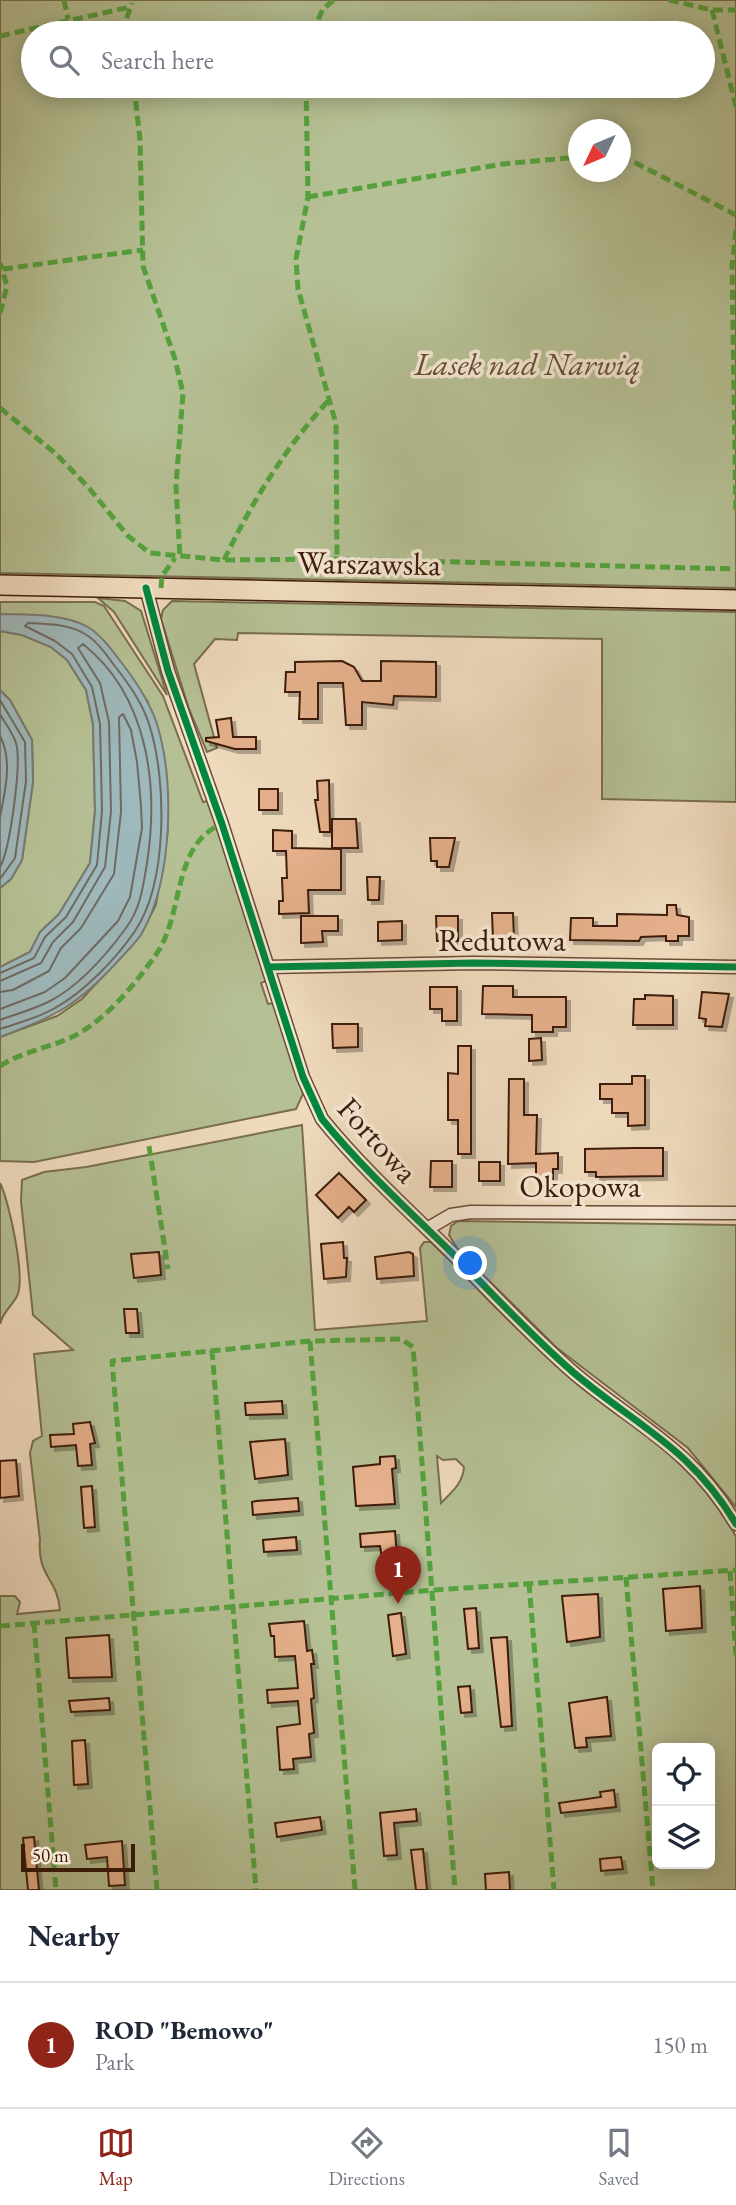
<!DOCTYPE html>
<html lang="en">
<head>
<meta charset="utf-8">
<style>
  :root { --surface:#fff; --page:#f2f2f3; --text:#1f2937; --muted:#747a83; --line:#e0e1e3; --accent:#8f2418 }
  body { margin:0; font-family:"EB Garamond",serif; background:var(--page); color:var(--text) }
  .controls { position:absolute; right:21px; bottom:21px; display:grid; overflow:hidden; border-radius:10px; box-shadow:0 4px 18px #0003 }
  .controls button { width:63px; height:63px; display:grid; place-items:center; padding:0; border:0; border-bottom:2px solid var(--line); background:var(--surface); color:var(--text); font:35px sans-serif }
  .compass { position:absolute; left:568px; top:119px; width:63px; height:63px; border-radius:50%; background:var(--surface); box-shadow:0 4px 18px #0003; rotate:226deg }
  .scale { position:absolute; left:21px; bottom:18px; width:114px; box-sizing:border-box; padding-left:7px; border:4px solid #3d1c08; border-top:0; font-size:19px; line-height:24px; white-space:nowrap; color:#3d1c08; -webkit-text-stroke:5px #f5e7d4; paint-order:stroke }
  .you { position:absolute; left:471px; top:1264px; width:24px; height:24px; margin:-18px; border:5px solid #fff; border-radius:50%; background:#1a73e8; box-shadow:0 0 0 10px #1a73e833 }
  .badge { display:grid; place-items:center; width:46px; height:46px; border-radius:50%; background:var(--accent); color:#fff; font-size:23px; font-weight:700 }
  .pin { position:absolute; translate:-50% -58px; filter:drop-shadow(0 2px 4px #0008) }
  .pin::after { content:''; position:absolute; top:37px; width:24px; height:21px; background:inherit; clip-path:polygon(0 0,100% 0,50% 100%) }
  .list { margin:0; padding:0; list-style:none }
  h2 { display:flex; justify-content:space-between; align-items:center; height:91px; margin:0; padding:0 28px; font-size:30px }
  h2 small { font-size:23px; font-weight:400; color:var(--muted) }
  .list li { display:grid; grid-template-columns:46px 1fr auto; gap:21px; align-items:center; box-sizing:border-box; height:126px; padding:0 28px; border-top:2px solid var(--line) }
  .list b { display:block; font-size:26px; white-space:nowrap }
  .list p { margin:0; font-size:23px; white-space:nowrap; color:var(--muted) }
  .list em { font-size:23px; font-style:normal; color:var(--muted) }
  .icon { flex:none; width:38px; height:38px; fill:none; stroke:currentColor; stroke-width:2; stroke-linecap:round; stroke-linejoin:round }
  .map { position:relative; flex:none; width:736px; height:1890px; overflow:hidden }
  .search { position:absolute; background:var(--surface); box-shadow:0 4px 18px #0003; left:21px; right:21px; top:21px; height:77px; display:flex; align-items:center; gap:18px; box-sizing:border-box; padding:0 24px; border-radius:38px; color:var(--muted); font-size:26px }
  .sheet { height:217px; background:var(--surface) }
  nav { display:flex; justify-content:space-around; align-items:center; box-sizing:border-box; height:98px; border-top:2px solid var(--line); background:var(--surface); font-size:19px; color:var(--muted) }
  nav a { display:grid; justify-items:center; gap:4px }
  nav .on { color:var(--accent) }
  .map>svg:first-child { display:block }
  .green { fill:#b5c094; stroke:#796e4e; stroke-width:2; fill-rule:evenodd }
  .water { fill:#9eb8bb; stroke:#777a73; stroke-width:2 }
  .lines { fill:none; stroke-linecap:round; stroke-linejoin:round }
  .shore { stroke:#6e6a62; stroke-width:2 }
  .building { fill:#e5b08b; stroke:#3d1c08; stroke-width:2; filter:url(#shadow) }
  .street-casing { stroke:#6a4c35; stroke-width:15 }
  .primary-casing { stroke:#3d1c08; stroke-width:22 }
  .street { stroke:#f5e7d4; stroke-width:12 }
  .primary { stroke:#efdabd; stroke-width:19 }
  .quiet { stroke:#54a13e; stroke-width:5; stroke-dasharray:10 5; stroke-linecap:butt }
  .cycleway-casing { stroke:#f5e7d4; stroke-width:11 }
  .cycleway { stroke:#00873e; stroke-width:7 }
  .labels { text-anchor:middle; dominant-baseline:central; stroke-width:7; stroke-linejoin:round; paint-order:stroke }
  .park-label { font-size:32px; font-style:italic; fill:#614d32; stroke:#f5e7d4 }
  .street-label { font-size:32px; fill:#3d1c08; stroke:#f5e7d4 }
</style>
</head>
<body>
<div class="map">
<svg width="736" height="1890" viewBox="0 0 736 1890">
  <defs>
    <filter id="shadow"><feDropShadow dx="4" dy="4" stdDeviation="0" flood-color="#0004"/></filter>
  </defs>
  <rect width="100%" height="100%" fill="#efdabd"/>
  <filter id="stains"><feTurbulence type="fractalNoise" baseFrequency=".00286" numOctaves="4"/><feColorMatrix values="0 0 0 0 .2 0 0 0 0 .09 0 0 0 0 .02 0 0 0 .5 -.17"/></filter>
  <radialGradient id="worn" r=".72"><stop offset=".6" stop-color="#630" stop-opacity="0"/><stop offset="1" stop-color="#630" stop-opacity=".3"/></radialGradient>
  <!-- green -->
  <path class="green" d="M0,0h736v588l-736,-15zM33,33h670v53h-670zM578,130h42v42h-42z
    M98,598l27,3 16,10 26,84 -53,-83z
    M172,601l564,11v190l-134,-3v-160l-364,-6 -1,7 -22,-1 -21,25 23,84 -10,4 -18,-43 -28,-90 2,-9z
    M0,602h95l9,4 59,90 40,106 5,-1 58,180 -5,2 7,21 5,-1 30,91 -7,15 -262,53 -34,-1v-124l57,-21 25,-17 58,-63 16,-31 12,-75 -20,-128 -41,-58 -49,-26 -58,-4z
    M0,631l22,4 29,12 16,13 19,30 7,34 2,87 -5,52 -31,51 -19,18 -10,20 -30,15v-79l11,-9 11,-19 11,-78 -1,-42 -22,-40 -10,-10z
    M302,1125l13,205 112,-9 -7,-73 4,-6h7c38,37 74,78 114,112 67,57 151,101 191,183v353h-736v-294h15l5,6 -3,12 43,-4c-3,-33 -23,-33 -20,-70l-10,-87 3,-12 9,-5 -8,-82 39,-4 -40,-35 -12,-114 1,-21 22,-8 42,-5zM437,1456l6,4 13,-1 8,8c-1,16 -12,25 -23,36zM657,1748h53v116h-53z
    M0,1183c9,17 26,96 17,113 -5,10 -14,16 -17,28z
    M458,1221l278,4v282l-48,-59 -131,-100 -98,-97 -10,-16 2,-9z"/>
  <!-- water -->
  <path class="water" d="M0,614c28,1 63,-1 88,13 13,8 24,23 33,35 14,18 27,37 35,59 19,59 17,157 -14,212 -6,10 -16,19 -24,28 -42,46 -61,54 -118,76v-70l30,-15 10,-20 19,-18 31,-51 5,-52 -2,-87 -7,-34 -19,-30 -16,-13 -29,-12 -22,-4z
    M0,690l10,10 22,40 1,42 -11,78 -11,19 -11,9z"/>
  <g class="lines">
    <!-- shore -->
    <path class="shore" d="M0,700l25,42 1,39 -11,77 -15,21
      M0,714c5,9 13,19 16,29 6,20 -6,106 -16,124
      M0,736c13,25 5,55 0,81
      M0,973l34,-15 11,-21 21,-20 31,-52 5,-54 -2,-87 -8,-37 -20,-33 -17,-13 -30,-15 3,-3c19,1 41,1 57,11 12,7 21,20 29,31 14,18 28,37 35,59 18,55 19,158 -14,207 -19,28 -51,61 -80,77 -17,10 -37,15 -55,21
      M0,981l41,-18 12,-21 20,-20 32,-55 6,-56 -2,-89 -9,-39 -22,-35 5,-4c65,52 76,141 64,219 -4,23 -6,45 -21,65 -19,26 -47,58 -76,73 -15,8 -34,13 -50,19
      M0,992l13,-2 36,-19 12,-23 20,-20 33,-54 7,-62 -2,-95 4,-3 8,16 6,32 4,44 1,22 -12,69 -12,24 -53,57 -20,14 -45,17"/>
  </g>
  <!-- building -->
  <path class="building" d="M342,661l12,6 8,14h19v-20l55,1v35l-42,-1 -1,9 -31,-3v23h-16l-3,-42h-25v36h-19l1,-27h-15l1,-20h9v-10z
    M231,718l2,19h23v12h-21l-29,-8v-3l13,-1 -3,-17z
    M329,780l1,52h-10l-5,-32h3l-1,-19z
    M259,789h19v21h-19z
    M332,819h24l2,29h-26z
    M273,830l19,1v17l49,1v41h-33l1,23 -30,1v-13h4l-1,-23h5l-1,-27h-13z
    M430,838h25l-6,29h-12v-6h-6z
    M367,877h13l-1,23h-11z
    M667,905h9l1,10 12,2v19h-11v5h-12v-5l-25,1 -2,4 -69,-1 1,-22h22v8h24v-12l50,1z
    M492,913h21l1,26h-21z
    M301,916h37v15h-16l1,11 -22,1z
    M436,916h22v25h-21z
    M402,921v19l-24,1v-19z
    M483,986h30v11h53v30h-13v5h-21v-17l-50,-1z
    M430,987h27v34h-15v-12h-12z
    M702,992l27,2 -7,33 -17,-1 1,-7 -7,-1z
    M645,995l28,1v29h-40l1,-26h11z
    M332,1024h26v23l-25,1z
    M541,1038l1,22 -13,1v-22z
    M458,1046h13v108h-13v-34h-10v-47l10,1z
    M632,1076h13v49l-17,1v-13h-16v-14h-12v-15h32z
    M509,1079h15v36h13l-1,39 22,-1v16h-5v10h-17v-16l-28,1z
    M635,1148h28v28l-67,1v-5h-11v-23z
    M431,1161h21v26h-22z
    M479,1162h21v19h-21z
    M339,1173l27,27 -12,12 -5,-5 -11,11 -22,-23z
    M343,1242l1,16h3l-1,19 -22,2 -3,-35z
    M159,1252l2,23 -27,3 -3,-24z
    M409,1252l4,2 1,22 -37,3 -2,-22z
    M124,1309h13l2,24h-13z
    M282,1401l1,13 -37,1 -1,-12z
    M90,1422l5,21 -5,1 2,21 -14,1 -2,-21 -25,2 -1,-12 24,-1 -1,-10z
    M285,1439l3,36 -33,4 -5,-37z
    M395,1456l1,12 -4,1 3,35 -39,2 -3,-39 27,-3v-7z
    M16,1460l3,36 -19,2v-37z
    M92,1486l3,41 -11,1 -3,-41z
    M298,1498l1,13 -46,4 -1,-13 4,-1z
    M395,1531l3,38 -14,1 -4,-24 -19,1 -1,-13z
    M296,1537l1,13 -33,2 -1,-12z
    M700,1586l2,42 -36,3 -3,-42z
    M598,1594l2,43 -33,5 -5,-46z
    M476,1608l3,40 -11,1 -4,-40z
    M401,1613l5,41 -13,2 -5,-41z
    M304,1621l3,30 5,-1 2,14h-3l3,34 -3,1 3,34 -5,1 2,23 -18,2 1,10 -14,1 -3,-43 23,-3 -2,-23 -30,2 -1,-13 31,-2 -3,-32 -20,1 -1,-21h-3l-2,-12z
    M109,1635l3,42 -43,1 -3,-40z
    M507,1637l5,89 -11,1 -10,-89z
    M470,1686l2,26 -11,1 -3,-26z
    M607,1697l4,39 -25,2 1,9 -12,1 -6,-45z
    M109,1698l1,12 -39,2 -2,-11z
    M85,1740l3,44 -14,1 -2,-44z
    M614,1790l2,17 -55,6 -2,-10 42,-6 -1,-5z
    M416,1809l1,12 -23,2 3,32 -13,1 -4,-43z
    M320,1817l2,13 -45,7 -2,-14z
    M34,1837l5,53h-11l-5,-52z
    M122,1841l3,44 -16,1 -2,-29 -20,2 -2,-14z
    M423,1849l4,41h-11l-5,-40z
    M621,1857l2,12 -22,2 -1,-12z
    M509,1872l1,18h-24l-1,-16z"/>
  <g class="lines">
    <defs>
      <path id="street" d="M146,588l22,83 54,153 81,253 19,42c39,48 86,91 130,134 40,40 79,83 122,120 63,53 117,75 162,151
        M268,967l206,-4 262,4
        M427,1229l24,-14 20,-3 265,1"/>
      <path id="primary" d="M0,585l736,15"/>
    </defs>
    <!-- street casing -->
    <use href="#street" class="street-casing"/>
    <!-- primary casing -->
    <use href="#primary" class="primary-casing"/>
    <!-- street -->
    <use href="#street" class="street"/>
    <!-- primary -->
    <use href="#primary" class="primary"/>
    <!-- quiet -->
    <path class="quiet" d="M64,0l4,19
      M669,0l43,10h24
      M712,10l24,97
      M128,33l-2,-13 6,-17
      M312,33l11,-24 11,-9
      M0,36l130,-29
      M134,86l6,54 3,126 32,93 8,34 -7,93 4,72
      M306,86l2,111 -12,62 2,30 38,135 1,135
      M620,159l12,2 104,54
      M308,197l195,-33 75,-7
      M736,230l-4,36 4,249
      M3,269l140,-19
      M0,313l7,-27 -7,-23
      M0,408l55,45 34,35 39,48 22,17 74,7 113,-1 399,10
      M224,560c28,-58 61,-112 105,-160
      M161,588l1,-12 13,-18
      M0,1066c23,-15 49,-18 74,-30 32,-16 63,-54 83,-83 27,-39 15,-109 65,-129
      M149,1146l19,123
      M310,1341l45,549
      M212,1350l44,540
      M730,1571l6,84
      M626,1577l27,313
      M529,1583l25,307
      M34,1623l22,267
      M0,1626l434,-36 302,-20
      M157,1890l-45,-529 198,-20 91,-2 12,8 42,543"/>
    <defs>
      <path id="cycleway" d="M146,588l22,83 54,153 81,253 19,42c39,48 86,91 130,134 40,40 79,83 122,120 63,53 117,75 162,151
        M268,967l206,-4 262,4"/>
    </defs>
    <!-- cycleway casing -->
    <use href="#cycleway" class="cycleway-casing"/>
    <!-- cycleway -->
    <use href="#cycleway" class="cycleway"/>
  </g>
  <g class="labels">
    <!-- park labels -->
    <g class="park-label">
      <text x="527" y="364">Lasek nad Narwią</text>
    </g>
    <!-- street labels -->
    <g class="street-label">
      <text transform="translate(369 563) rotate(1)">Warszawska</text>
      <text x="502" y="940">Redutowa</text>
      <text transform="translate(378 1140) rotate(48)">Fortowa</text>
      <text x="580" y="1186">Okopowa</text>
    </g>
  </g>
  <rect width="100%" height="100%" filter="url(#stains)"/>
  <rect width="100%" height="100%" fill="url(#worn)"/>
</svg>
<div class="controls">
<button><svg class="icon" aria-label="locate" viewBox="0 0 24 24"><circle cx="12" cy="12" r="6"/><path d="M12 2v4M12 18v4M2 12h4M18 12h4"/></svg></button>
<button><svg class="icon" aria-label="layers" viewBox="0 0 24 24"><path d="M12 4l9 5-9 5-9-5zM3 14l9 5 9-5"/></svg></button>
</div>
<svg class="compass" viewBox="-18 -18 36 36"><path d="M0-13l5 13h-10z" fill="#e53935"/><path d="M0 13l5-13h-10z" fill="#747a83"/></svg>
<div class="scale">50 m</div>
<div class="you"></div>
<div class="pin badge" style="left:398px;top:1604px">1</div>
<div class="search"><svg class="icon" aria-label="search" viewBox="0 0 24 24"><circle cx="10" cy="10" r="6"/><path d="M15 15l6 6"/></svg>Search here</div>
</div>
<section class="sheet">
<h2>Nearby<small></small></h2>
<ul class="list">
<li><span class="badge">1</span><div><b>ROD &quot;Bemowo&quot;</b><p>Park</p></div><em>150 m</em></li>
</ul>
</section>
<nav>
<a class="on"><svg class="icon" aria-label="map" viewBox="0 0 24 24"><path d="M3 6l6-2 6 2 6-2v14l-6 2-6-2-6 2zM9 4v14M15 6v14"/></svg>Map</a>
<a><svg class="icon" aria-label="directions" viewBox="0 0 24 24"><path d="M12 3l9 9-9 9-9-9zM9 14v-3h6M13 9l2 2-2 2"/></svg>Directions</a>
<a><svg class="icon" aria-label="saved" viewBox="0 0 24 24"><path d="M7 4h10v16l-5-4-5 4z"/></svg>Saved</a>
</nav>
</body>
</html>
